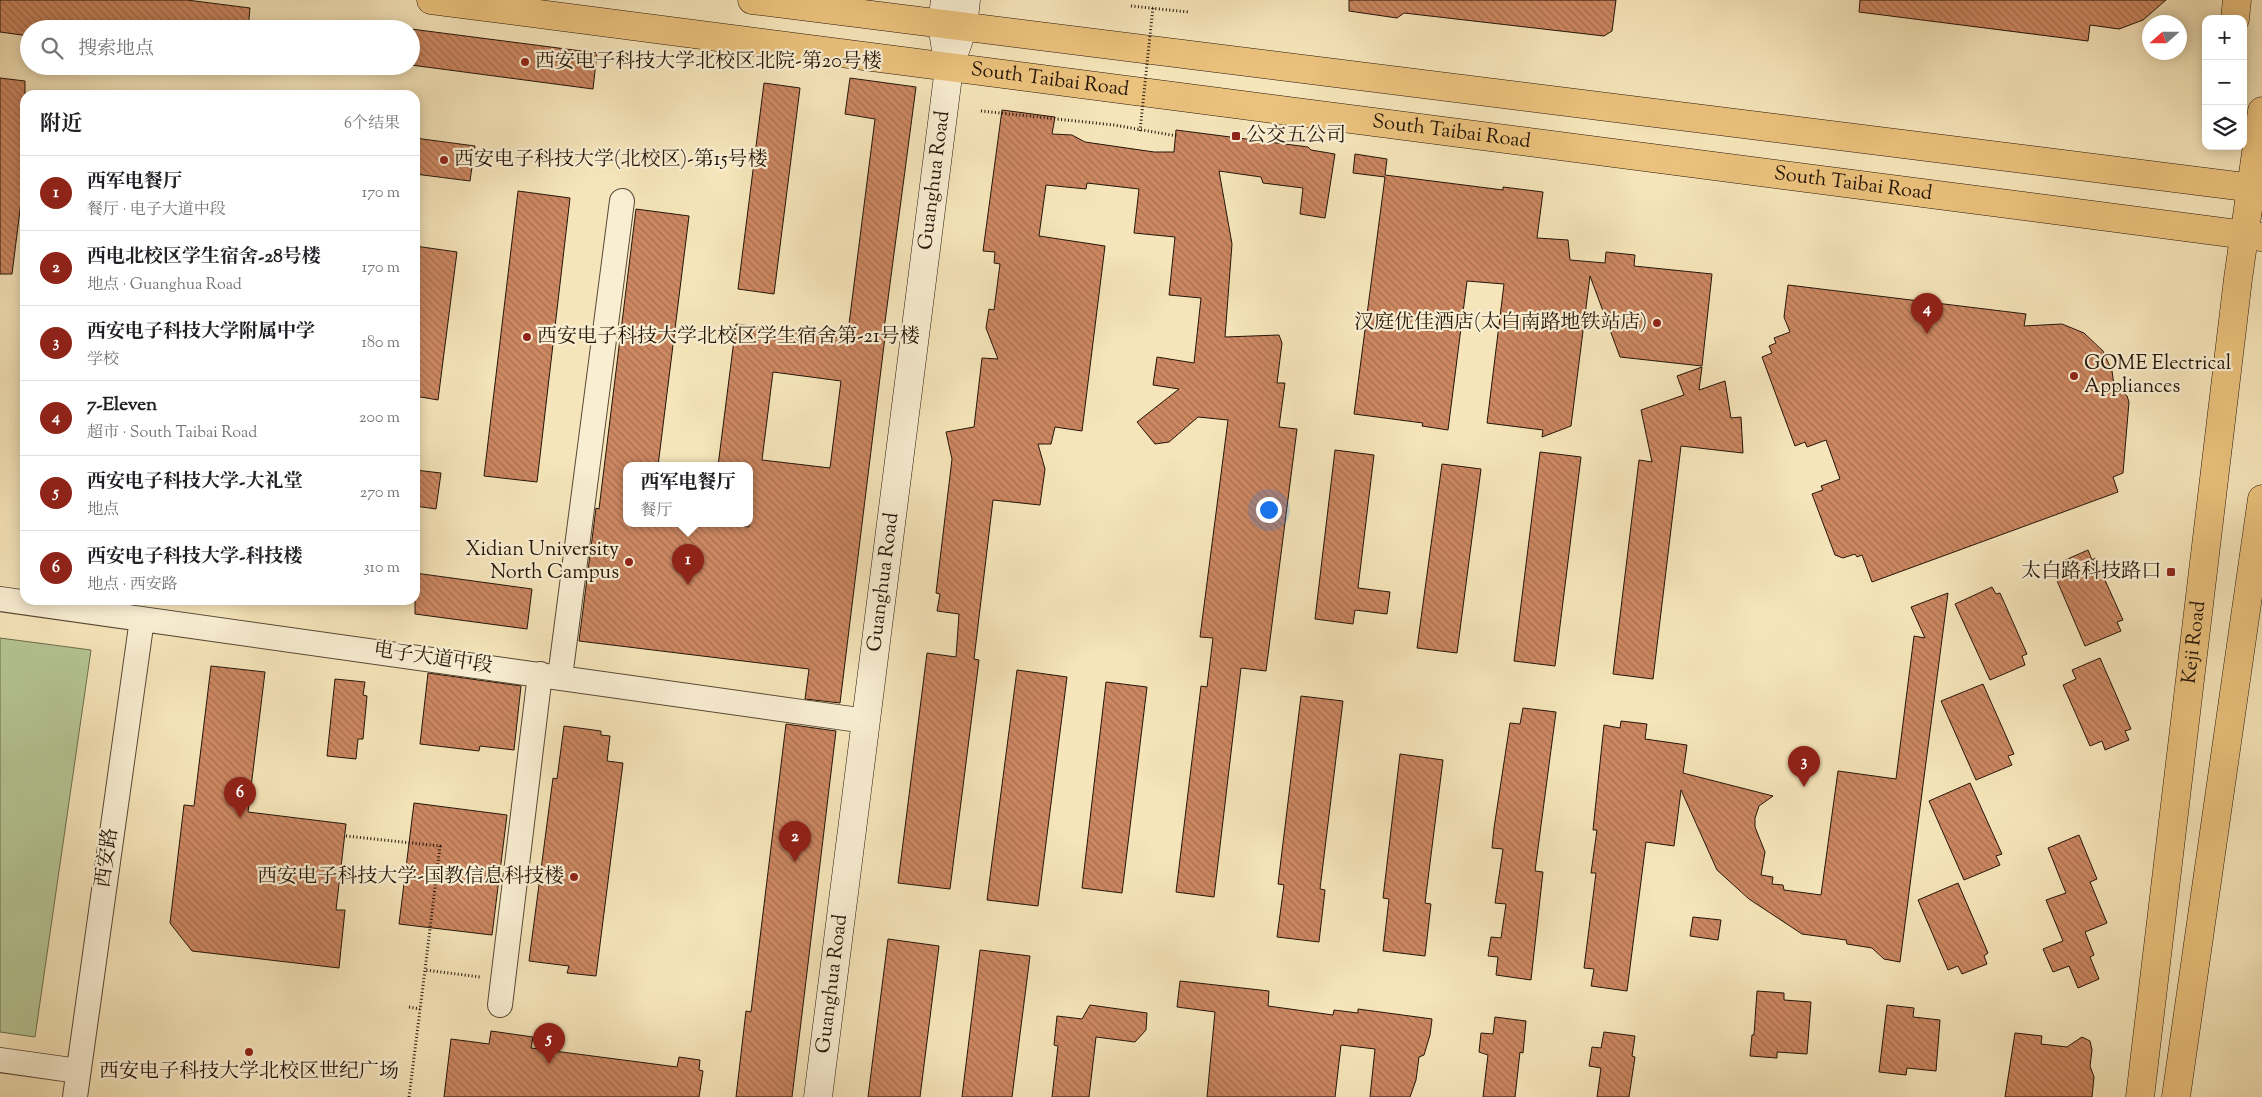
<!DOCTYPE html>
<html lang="zh">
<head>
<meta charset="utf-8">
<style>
  :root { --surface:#fff; --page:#f6f6f6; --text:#202124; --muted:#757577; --line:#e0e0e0; --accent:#8f2418 }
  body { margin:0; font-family:"Sorts Mill Goudy","Noto Serif SC",serif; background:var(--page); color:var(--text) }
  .controls { position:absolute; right:15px; top:15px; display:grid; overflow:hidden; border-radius:10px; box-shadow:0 2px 12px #0003 }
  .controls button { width:45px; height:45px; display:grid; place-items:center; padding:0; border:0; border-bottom:1px solid var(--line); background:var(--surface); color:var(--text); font:25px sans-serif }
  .compass { position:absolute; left:2142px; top:15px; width:45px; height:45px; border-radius:50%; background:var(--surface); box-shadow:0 2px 12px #0003; rotate:249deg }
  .you { position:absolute; left:1268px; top:509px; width:18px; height:18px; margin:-12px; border:4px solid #fff; border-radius:50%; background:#1a73e8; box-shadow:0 0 0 8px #1a73e833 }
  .badge { display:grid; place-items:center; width:32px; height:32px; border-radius:50%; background:var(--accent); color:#fff; font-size:16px; font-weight:700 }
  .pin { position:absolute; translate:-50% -41px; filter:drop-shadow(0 1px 2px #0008) }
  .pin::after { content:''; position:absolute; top:26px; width:18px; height:15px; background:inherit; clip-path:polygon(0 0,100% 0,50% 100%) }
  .popup { position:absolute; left:623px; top:462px; width:130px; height:65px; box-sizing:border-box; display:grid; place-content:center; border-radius:10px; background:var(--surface); filter:drop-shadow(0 1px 4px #0005); font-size:16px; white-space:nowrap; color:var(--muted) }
  .popup b { font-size:19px; color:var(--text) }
  .popup::after { content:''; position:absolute; left:50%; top:100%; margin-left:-10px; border:10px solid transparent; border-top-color:var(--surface) }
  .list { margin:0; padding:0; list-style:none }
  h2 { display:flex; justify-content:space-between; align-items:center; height:65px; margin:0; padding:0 20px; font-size:21px }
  h2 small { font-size:16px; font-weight:400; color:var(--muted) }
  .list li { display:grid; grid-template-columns:32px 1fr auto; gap:15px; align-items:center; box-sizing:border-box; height:75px; padding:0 20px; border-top:1px solid var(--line) }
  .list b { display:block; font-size:19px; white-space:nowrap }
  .list p { margin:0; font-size:16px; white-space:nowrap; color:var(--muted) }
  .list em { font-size:16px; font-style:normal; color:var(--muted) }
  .icon { flex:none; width:28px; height:28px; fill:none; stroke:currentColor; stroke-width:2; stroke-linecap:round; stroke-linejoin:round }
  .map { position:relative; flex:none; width:2262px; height:1097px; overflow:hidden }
  .search { position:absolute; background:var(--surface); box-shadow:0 2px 12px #0003; left:20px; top:20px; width:400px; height:55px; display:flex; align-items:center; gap:12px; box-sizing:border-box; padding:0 18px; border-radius:28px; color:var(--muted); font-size:19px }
  .panel { position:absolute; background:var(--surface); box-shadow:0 2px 12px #0003; left:20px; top:90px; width:400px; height:515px; border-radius:15px }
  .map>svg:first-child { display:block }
  .green { fill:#b6c695; stroke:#6d6d4e }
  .building { fill:url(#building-back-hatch); stroke:#241408; fill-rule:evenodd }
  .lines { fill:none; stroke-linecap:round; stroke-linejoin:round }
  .street-casing { stroke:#584834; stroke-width:26 }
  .secondary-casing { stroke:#241408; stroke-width:29 }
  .primary-casing { stroke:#241408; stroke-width:29 }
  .path { stroke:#241408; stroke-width:3; stroke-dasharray:1 2.5; stroke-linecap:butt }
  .street { stroke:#f9eed2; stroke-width:24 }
  .secondary { stroke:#f9eed2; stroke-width:28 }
  .primary { stroke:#ebc27d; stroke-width:28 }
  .path-bridge { stroke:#241408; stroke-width:3; stroke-dasharray:1 2.5; stroke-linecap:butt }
  .poi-dot { fill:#8f2418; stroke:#f9eed2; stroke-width:2 }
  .labels { text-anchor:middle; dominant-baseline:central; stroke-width:4.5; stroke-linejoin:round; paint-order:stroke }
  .poi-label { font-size:20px; fill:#241408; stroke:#f9eed2; text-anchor:start }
  .street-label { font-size:20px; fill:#241408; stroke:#f9eed2 }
</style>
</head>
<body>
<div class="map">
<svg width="2262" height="1097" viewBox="0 0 2262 1097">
  <defs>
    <pattern id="building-back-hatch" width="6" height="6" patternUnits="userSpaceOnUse" patternTransform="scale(1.25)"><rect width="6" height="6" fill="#cd8862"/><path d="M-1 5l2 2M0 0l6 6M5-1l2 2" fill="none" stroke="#a66e4f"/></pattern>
  </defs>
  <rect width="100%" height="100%" fill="#f6e5ba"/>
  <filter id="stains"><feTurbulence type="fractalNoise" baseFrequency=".004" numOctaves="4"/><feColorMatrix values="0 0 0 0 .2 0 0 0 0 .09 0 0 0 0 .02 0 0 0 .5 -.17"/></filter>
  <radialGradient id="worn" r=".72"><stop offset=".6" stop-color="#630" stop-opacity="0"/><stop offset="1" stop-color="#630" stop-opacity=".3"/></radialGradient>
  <!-- green -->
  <path class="green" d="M0,638l91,12 -56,387 -35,-5z"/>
  <!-- building -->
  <path class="building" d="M0,0h187l63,8 -2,21h-116l-26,-4 -1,4h-76v7l-29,-4z
    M1349,0h267l-4,31 -8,5 -200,-23 -7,5 -48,-7z
    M1860,0h306l-23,20 -24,9 -29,-4 -2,16 -229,-29z
    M411,29l186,24 -4,36 -182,-24z
    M0,78l25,3v89l-13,104h-12z
    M850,78l66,9 -33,250h2l-45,366 -35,-4 4,-30 -230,-28 17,-133 3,1 37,-300 53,7 -31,250h-31v58h97l25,3v-61h-31l18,-142 105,14 1,-7 6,1 27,-213 -30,-5zM773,372l68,9 -11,87 -68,-8z
    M764,83l36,5 -26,206 -36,-5z
    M1002,110l53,7 -3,17 20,1 13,7 69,10h20l2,-22 132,17 3,3 24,4 -10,64 -25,-4 3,-26 -40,-5 -2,-6 -42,-6 13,73 -7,93 54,-2 3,8 -5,40h8l-6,44 18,2 -31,242 -25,-3 -27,229 -38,-5 25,-206 6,1 6,-49 -13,-1 28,-217 -30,-3 -29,25 -14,2 -18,-22 42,-33 -26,-4 4,-28 37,6 7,-65 -32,-3 6,-58 -41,-4 5,-44 -52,-6 -1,6 -40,-4 -7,51 66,10 -23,185 -27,-4 -4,17h-13l7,25 -5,36 -47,-5 -19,159 5,1 -29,229 -52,-6 29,-230 29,4 3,-43 -22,-3 3,-17 -4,-1 16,-134 -6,-27 28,-5 8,-69 16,1 -12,-31 3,-19 5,1 6,-46 -6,-1 1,-11 -12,-1z
    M415,138l60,8 -5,35 -55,-7z
    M1355,154l32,5 -2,16 118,15v-3l40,5 -6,46 31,2 2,20 35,3 1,-11 29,3 -1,11 78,8 -10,92 -82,-9 -30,-81 -19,150 -29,11 1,-7 -56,-7 17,-139 -37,-3 -19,149 -26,-4 1,-3 -69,-9 31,-237 -32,-4z
    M518,191l52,7 -33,284 -53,-6z
    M415,246l42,6 -19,148 -23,-4z
    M1788,285l238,29 -2,12 38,-2 22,9 19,18 9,20 2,14 13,11 2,6 -6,71 -10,4 5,15 -246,90 -10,-27 -5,2 -2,-3 -12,4 -8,-3 -23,-61 11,-4 -2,-4 19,-7 -14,-39 -19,7 -2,-5 -10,4 -33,-89 10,-4 -3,-7 7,-3 -2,-5 16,-6 -6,-15z
    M1702,367l-3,23 26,-9 6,37 10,-1 2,36 -62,-7 -28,233 -40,-5 26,-214 13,2 -11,-52 43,-15 -7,-19z
    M1335,450l39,5 -16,133 32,4 -3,22 -32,-4 -2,14 -38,-5z
    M1540,452l41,5 -26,209 -41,-5z
    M1442,464l39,5 -24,184 -40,-5z
    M415,470l26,3 -5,36 -21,-3z
    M2088,550l4,10 3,-2 28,62 -6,2 4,9 -36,15 -30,-70 12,-5 -4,-10z
    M415,573l117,16 -5,40 -112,-15z
    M1992,587l4,7 4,-1 27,61 -5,2 3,9 -35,15 -35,-76z
    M1948,593l-48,369 -16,-3 -12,-11 -25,-4 -1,-4 -44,-6 -53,-35 -32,-29 -36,-80 -7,56 -28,-4 -19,149 -36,-5 3,-17 -10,-1 12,-95h-5l6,-43h-4l11,-105 16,3 1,-7 26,3 -2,15 42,6 -4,28 90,23 -14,10 -4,12v9l10,25 -4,23 12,2 -1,7 11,1 1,5 37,5 17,-124 58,8 18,-143 11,2 -14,-31z
    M2100,658l31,71 -6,2 4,9 -24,10 -3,-9 -12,5 -27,-61 13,-6 -4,-9z
    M211,666l54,6 -17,140 98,12 -10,86h9l-6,58 -147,-17 -22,-28 14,-118 10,1z
    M1017,670l50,7 -29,229 -51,-6z
    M428,673l93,13 -7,64 -34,-4 -1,5 -59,-7z
    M335,679l30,3 -2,13 4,1 -4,43h-5l-2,20 -29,-3z
    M1106,682l41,5 -25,206 -40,-5z
    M1983,684l31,70 -6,2 4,9 -36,15 -35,-79z
    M1301,696l42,5 -23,188 5,1 -6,52 -42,-5 7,-52 -6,-1z
    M1523,708l33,4 -21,159 8,1 -12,108 -35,-5 2,-18 -10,-1 3,-19 10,1 5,-34 -11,-1 8,-54 -11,-1 2,-20 16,-105 10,1z
    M786,724l50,7 -44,366h-56l10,-86 5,1z
    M564,726l37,5v4l9,1 -3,25 16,2 -27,213 -29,-3 2,-7 -40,-5 24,-183 4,1z
    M1400,754l43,6 -18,143 6,1 -6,52 -42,-5 6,-52 -6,-1z
    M1970,783l32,71 -6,2 4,9 -36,15 -35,-79z
    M414,803l93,12 -15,120 -93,-11z
    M2079,835l18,44 -7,3 17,41 -22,9 9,23 -4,2 9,22 -21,9 -9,-22 -16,6 -10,-23 20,-8 -17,-41 20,-7 -18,-45z
    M1958,883l30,70 -4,3 3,8 -25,10 -4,-8 -10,4 -30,-70z
    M1693,917l28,3 -3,20 -28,-4z
    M888,939l51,7 -19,151h-52z
    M980,950l50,6 -18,141h-50z
    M1180,981l89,10 -1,15 65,9 1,-5 24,3v-4l74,10 -2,16 -6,20 -5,2 -3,23 -6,17h-40l5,-48 -34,-4 -6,52h-128l8,-85 -38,-5z
    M1757,991l27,2v7l27,2 -4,52 -30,-2v6l-27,-2 2,-21h2z
    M1090,1005l57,8 -1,17 -11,12 -39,-5 -7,60h-37l6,-51 -4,-1 3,-29 25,3z
    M1887,1005l27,3 -1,9 27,3 -4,51 -29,-3 -1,7 -27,-3z
    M1495,1017l31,4 -3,32 -3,-1 -5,45h-32l5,-42 -9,-3 2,-19 12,1z
    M491,1031l42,6 -2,11 146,19 2,-10 21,3 -1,10 4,1 -4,26h-255l7,-58 38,5z
    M1604,1032l31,4 -3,20 3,1 -6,40h-32l4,-29 -12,-2 3,-19 9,1z
    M2015,1033l27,3 -1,8 26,3 15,-10 8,4 2,9 -2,16 4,11 -2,20h-87z"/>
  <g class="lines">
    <defs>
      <path id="street" d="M0,599l866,122
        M560,677l62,-476
        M500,1005l40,-331
        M0,1060l78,11
        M75,1097l67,-478"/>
      <g id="secondary">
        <path d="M956,48l7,-21 3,-27"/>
        <path id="s1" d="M818,1097l131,-1029 -7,-43 3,-25"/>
      </g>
      <g id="primary">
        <path id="s2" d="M431,0l1831,237"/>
        <path d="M752,0l1510,189"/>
        <path d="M2235,19l2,-19"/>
        <path id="s3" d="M2140,1097l98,-818 24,-168"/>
        <path d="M2176,1097l86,-598"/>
      </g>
    </defs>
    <!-- street casing -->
    <use href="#street" class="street-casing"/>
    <!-- secondary casing -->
    <use href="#secondary" class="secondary-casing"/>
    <!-- primary casing -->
    <use href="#primary" class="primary-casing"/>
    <!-- path -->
    <path class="path" d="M1131,6l57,6
      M981,111l133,14 63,11
      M346,836l94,10 -15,124
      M409,1007l11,2
      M409,1097l16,-127 55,7"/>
    <!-- street -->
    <use href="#street" class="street"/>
    <!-- secondary -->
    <use href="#secondary" class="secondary"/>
    <!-- primary -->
    <use href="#primary" class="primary"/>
    <!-- path-bridge -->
    <path class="path-bridge" d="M1140,131l13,-124"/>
  </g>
  <!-- markers -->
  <g class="poi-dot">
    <circle cx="525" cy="62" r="5"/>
    <rect x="1231" y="131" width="10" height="10" rx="2.5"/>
    <circle cx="444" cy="160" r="5"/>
    <circle cx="1657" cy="323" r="5"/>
    <circle cx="527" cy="337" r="5"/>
    <circle cx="2074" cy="376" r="5"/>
    <circle cx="629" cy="562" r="5"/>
    <rect x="2166" y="567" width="10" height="10" rx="2.5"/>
    <circle cx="574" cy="877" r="5"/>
    <circle cx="249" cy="1052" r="5"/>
  </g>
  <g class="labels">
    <!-- poi labels -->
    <g class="poi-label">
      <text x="535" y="62">西安电子科技大学北校区北院-第20号楼</text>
      <text x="1246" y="136">公交五公司</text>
      <text x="454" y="160">西安电子科技大学(北校区)-第15号楼</text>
      <text x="1647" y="323" text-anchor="end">汉庭优佳酒店(太白南路地铁站店)</text>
      <text x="537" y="337">西安电子科技大学北校区学生宿舍第-21号楼</text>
      <text x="2084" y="364">GOME Electrical<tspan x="2084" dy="23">Appliances</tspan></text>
      <text x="619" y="550" text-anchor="end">Xidian University<tspan x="619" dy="23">North Campus</tspan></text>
      <text x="2161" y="572" text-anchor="end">太白路科技路口</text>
      <text x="564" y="877" text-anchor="end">西安电子科技大学-国教信息科技楼</text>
      <text x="249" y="1072" text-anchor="middle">西安电子科技大学北校区世纪广场</text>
    </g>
    <!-- street labels -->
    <g class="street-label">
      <text stroke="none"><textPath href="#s2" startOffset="624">South Taibai Road</textPath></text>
      <text stroke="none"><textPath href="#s2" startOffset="1029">South Taibai Road</textPath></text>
      <text stroke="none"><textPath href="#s1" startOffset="924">Guanghua Road</textPath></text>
      <text stroke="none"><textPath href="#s2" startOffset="1434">South Taibai Road</textPath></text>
      <text stroke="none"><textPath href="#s1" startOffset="519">Guanghua Road</textPath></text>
      <text stroke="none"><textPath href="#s3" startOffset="458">Keji Road</textPath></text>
      <text transform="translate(433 659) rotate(8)">电子大道中段</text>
      <text transform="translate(108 858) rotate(-82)">西安路</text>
      <text stroke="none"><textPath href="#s1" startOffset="114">Guanghua Road</textPath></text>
    </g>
  </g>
  <rect width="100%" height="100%" filter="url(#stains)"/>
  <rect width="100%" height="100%" fill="url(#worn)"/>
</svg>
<div class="controls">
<button>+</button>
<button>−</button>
<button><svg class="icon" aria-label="layers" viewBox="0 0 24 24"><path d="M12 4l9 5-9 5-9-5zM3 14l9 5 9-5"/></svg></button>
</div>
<svg class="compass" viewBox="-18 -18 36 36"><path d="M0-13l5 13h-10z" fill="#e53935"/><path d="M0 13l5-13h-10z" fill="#757577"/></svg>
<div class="you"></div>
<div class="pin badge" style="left:688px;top:585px">1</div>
<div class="popup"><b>西军电餐厅</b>餐厅</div>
<div class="pin badge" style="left:795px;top:862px">2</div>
<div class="pin badge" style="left:1804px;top:787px">3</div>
<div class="pin badge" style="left:1927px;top:334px">4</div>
<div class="pin badge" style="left:549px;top:1064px">5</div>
<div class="pin badge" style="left:240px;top:818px">6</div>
<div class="search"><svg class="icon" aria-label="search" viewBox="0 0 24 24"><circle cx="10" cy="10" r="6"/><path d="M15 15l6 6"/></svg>搜索地点</div>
<section class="panel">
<h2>附近<small>6个结果</small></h2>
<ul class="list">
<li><span class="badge">1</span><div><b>西军电餐厅</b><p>餐厅 · 电子大道中段</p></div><em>170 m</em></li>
<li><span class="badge">2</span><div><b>西电北校区学生宿舍-28号楼</b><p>地点 · Guanghua Road</p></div><em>170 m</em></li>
<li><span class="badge">3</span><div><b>西安电子科技大学附属中学</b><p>学校</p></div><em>180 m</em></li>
<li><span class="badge">4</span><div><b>7-Eleven</b><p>超市 · South Taibai Road</p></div><em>200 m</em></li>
<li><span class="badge">5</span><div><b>西安电子科技大学-大礼堂</b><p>地点</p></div><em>270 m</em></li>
<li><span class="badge">6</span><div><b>西安电子科技大学-科技楼</b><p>地点 · 西安路</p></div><em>310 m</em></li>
</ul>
</section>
</div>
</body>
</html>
